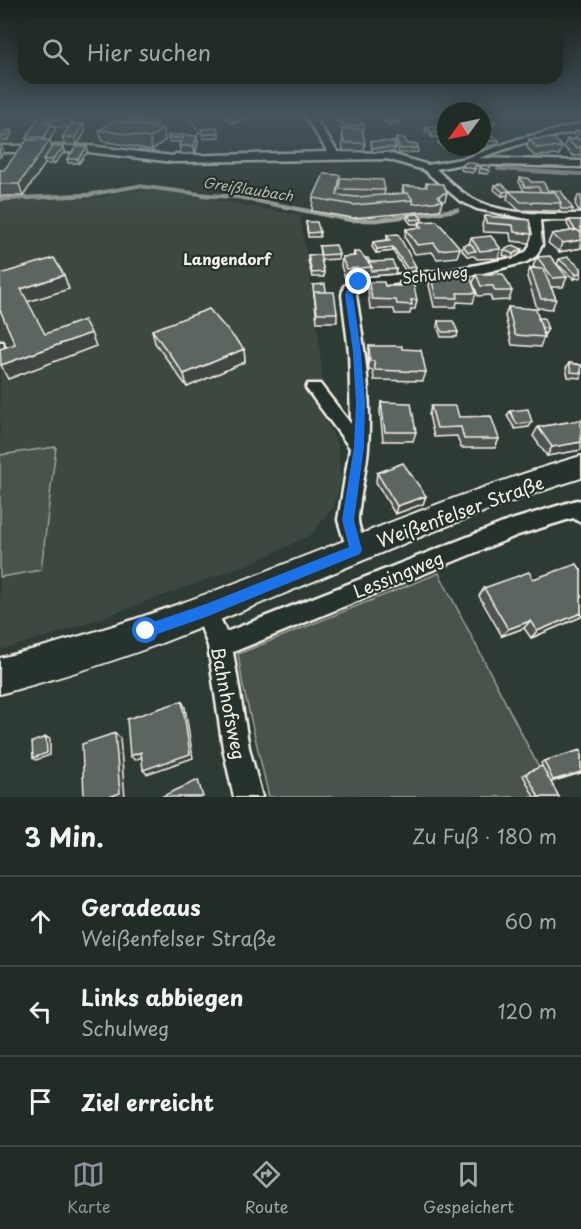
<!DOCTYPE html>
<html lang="de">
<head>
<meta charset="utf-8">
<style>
  :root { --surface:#222c27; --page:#2e3833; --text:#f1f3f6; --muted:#a2a7a7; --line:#3f4844; --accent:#8c9099 }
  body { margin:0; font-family:"Playpen Sans",sans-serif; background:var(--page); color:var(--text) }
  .compass { position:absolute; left:437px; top:102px; width:54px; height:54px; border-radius:50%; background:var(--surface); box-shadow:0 3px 15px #0003; rotate:237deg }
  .stop { position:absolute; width:18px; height:18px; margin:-14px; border:4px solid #1a73e8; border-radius:50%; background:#fff }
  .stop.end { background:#1a73e8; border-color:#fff; box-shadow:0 2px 6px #0008 }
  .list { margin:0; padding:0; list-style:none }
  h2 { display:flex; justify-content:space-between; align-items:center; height:78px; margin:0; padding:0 24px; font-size:26px }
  h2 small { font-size:20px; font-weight:400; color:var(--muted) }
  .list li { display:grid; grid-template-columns:39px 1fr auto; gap:18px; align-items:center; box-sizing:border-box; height:90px; padding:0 24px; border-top:2px solid var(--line) }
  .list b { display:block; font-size:22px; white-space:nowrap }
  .list p { margin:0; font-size:20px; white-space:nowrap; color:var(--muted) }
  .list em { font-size:20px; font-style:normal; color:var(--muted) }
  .icon { flex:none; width:33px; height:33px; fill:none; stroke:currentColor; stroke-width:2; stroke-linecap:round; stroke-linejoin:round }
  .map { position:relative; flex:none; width:581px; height:797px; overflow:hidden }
  .search { position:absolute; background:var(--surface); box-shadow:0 3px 15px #0003; left:18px; right:18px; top:18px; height:66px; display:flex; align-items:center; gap:15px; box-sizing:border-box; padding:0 21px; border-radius:18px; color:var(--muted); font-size:22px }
  .sheet { height:348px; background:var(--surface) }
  nav { display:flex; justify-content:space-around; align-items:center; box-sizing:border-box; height:84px; border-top:2px solid var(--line); background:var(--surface); font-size:16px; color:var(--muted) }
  nav a { display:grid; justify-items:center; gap:3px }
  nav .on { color:var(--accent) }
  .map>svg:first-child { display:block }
  .built { fill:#3c4841 }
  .green { fill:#48524c; stroke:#9ea29a; stroke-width:1.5 }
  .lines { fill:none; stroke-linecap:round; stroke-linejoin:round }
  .stream-far1 { stroke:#a4a8a0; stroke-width:4 }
  .stream { stroke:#a4a8a0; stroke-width:4.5 }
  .lane-casing { stroke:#f4f1e8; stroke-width:5 }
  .street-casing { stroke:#f4f1e8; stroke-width:5 }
  .secondary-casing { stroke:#f4f1e8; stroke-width:4 }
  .path { stroke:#f4f1e8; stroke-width:2; stroke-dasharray:4 2; stroke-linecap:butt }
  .lane { fill:#26332d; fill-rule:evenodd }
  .street { fill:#26332d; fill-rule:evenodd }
  .secondary { fill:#26332d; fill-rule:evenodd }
  .wall { fill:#4f5751; stroke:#f4f1e8; stroke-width:1.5 }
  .shaded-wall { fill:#404742; stroke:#f4f1e8; stroke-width:1.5 }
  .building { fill:#5c655e; stroke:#f4f1e8; stroke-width:1.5 }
  .route { fill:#1a73e8 }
  .labels { text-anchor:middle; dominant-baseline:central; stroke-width:4.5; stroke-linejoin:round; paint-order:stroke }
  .far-water-label { font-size:14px; font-style:italic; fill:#b8bab2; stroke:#26332d }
  .far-quarter-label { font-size:15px; font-weight:bold; fill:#f4f1e8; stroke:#26332d }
  .street-label { font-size:15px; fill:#f4f1e8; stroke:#26332d }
  .near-street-label { font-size:18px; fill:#f4f1e8; stroke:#26332d }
</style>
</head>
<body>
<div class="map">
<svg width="581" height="797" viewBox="0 0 581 797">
  <rect width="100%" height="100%" fill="#2e3b34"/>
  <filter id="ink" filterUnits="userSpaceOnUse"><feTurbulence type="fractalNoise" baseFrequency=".0167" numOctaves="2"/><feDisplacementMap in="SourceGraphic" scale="12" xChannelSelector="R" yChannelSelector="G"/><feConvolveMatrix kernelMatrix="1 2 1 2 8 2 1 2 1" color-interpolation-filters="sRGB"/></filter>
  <g filter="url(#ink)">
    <!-- built -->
    <path class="built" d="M133,190l30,1 137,24 17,107 6,63 -18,6 20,29 13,25 3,36 -7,25 -23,29 -57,27 -188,69 -66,19v-449l92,-3z"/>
    <!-- green -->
    <path class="green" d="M56,447l-15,123 -41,7v-122z
      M439,573l115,224h-285l-26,-111 -5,-32z"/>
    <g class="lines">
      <!-- stream-far1 -->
      <path class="stream-far1" d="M498,169l83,5
        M62,196l25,-1 51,-9 77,10"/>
      <!-- stream -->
      <path class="stream" d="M203,195l36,2 112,23h26l80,-10
        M0,199l89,-4"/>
      <defs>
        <path id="lane" d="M176,154l20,1 2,1v3l-2,1h-2v-3l-20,-1v-1z
          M0,342h3l1,4 -4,3z"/>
        <path id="street" d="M304,115h8l26,37 50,1 40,12 38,-7 52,-19 63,-15v6l-57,13 -45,15 102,3v6l-119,-3 -26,5c10,9 20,20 32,27 32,20 77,18 113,18v6h-41l2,25 -6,11 -10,6 -47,12 -122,14 -1,7c8,50 16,102 12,153 -2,23 -8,46 -10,69 -1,14 11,26 5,40l-7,3 -7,-3 -11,-37 12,-72 -44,-60 2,-4h12l31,40 -2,-72 -7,-57 2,-9 15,-8 92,-8 66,-13 10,-6 3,-6 -2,-26 -51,-10 -18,-9 -35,-30 -37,-11 -214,3 -84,-10h-89v-6h89l84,10 155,-4z
          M577,500l4,1v22l-8,-5 -55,17 -285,117 16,96 13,49h-28l-11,-49 -15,-102 -13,-35 3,-8 8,-3 8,3 12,29 282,-111z"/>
        <path id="secondary" d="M581,456v22c-137,43 -265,105 -399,157 -59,24 -120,42 -182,59v-36c60,-15 120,-33 179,-54 135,-48 264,-108 402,-148z"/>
      </defs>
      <!-- lane casing -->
      <use href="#lane" class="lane-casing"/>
      <!-- street casing -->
      <use href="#street" class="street-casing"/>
      <!-- secondary casing -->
      <use href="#secondary" class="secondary-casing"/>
      <!-- path -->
      <path class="path" d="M189,115l11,19 -6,4"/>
      <!-- lane -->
      <use href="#lane" class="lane"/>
      <!-- street -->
      <use href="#street" class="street"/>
      <!-- secondary -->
      <use href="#secondary" class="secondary"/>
    </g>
    <!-- wall -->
    <path class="wall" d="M40,115h35l1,3 -3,6 12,8 -8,13h-12l-3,-7 7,-11h-15l1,3 -5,10 2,7 13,4 -11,13h-9l-22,32h-23v-26h4l23,-30 -1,-2z
      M133,115h32l-11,2 5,2 1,3 -8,4 -13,-4v-2h-2l-1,-1v4l-3,1 30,5 2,11 -13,10 -50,-9 -3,-11 21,-8 15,-3z
      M222,115h38l-27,8z
      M331,115h22v3l11,7 -1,8 2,10 -1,8h-21l-1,-14v-7l-2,-3v-7l-5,1z
      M382,115l17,6 -1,4 -9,1 -7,-7z
      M482,115l13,6 -1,4 -5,1 -7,-6z
      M426,127l20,3v6l-14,1 -7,-6z
      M11,130l1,4 -4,6 -6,1 -1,-4z
      M576,131h5v25h-8l-9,-9 3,-8h11l-4,-4z
      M197,136l1,7 -3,11h-14l-2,-8 2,-4h-12l-1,-4z
      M396,138l11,6 11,4v4l-19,1 -4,-11z
      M446,138v9h5l-7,1 -6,-5 1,-4z
      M529,139l33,8 -3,8 -25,1 -7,-9z
      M371,141l24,7 -1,4h-22z
      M87,147l1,4 -9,12h-11l-1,-4z
      M462,166l14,3 -4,4 -11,-3z
      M480,168l10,3 -3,3 -8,-1z
      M340,178l45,12 -1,5 18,-1 1,-8 22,1 1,-4 21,9 -2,8 -3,2 -2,8 -87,8 -41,-7 1,-13z
      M520,178l29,14 2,-2 22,19 -1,4h-11l-2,-3 -1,1 -39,-1 -12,-11 1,-4 -6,1 -8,-6 1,-5 15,6h14l-5,-9z
      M578,196h3v18l-6,-10z
      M408,215l14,4 -1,3 39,26 -3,9 -20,2 -5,-7 -17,2 -10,-16 1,-9 12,-1 1,-4h-8l-4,-5z
      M485,216l44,4 3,14 -3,9 -18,-2 -1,-8 -26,-1 -2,-7z
      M569,220h12v28l-22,4 -11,-9 4,-9 19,-3 -4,-7z
      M306,222l14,10v5h-12z
      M387,235l29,32 -1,4 -9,1 -13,-21 -17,2 -4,-6 1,-5 14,-2z
      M471,238l30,11 -3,9 -21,1 -3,-3h-7l-5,-6 1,-5 6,-1z
      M319,246l20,8 -1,5 -17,1 3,12v5h-12l-4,-17v-5h12z
      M522,249l-2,4 -8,6 -9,-4 1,-5z
      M354,252l11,6 5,4 26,7 -1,5 -50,4 -4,-12 1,-9h11z
      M537,257l30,20 -4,10h-12l5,12 -4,10 -15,-1 -10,-31 3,-9h5l-2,-2z
      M559,259l22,9v9l-7,2 -17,-15z
      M476,274l36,17 -3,9 -17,1 -2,-6 -12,1 -5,-13z
      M431,276l45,17 -3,10 -16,-1 -1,5h-22l-5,-22z
      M369,282l16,4h13l1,-4 18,18 -2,9h-4l-1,5h-15l-1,-5h-24l-2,-18z
      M313,285l13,7 11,21v9h-20z
      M508,307l30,11 10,11 -3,5 -2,-1 1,4 -4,10 -28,-2 -7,-29z
      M438,321l20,11 -1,5h-16l-4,-11z
      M152,330l92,19 1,13 -58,25 -32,-44z
      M369,346l57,26 -3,9 -49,-1 -1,-9 -4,-1 -1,-15z
      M569,363l12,2v13l-13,-1 -2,-9z
      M381,402l35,30 -3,9h-30l-3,-30z
      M431,406l68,33 -4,9h-34l-4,-12 -23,1 -5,-22z
      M510,411l22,11 -3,5 -14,2 -8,-13z
      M581,420l-34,36 -14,-20 5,-9z
      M377,473l49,23 -3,8 -28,10 -19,-32z
      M581,570v47l-50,21 -7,-10 -22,8 -23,-40 5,-8z
      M581,750v23l-30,9 8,15h-25l-11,-22 19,-9 -1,-3 3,-2z"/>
    <!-- shaded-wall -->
    <path class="shaded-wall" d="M72,115h3l1,3 -4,9 -2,-8z
      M145,115h20l-23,4 -3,-1v2h-2l-1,-3z
      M233,115h27l-27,8z
      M336,115h17v4l-18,2z
      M136,119v4l-20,9 -1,-4z
      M159,119l1,3 -8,4v-4z
      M399,121l-1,4 -9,1 1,-4z
      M495,121l-1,4 -5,1 1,-4z
      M52,123l3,7 -6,11 1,-1 3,11 -10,9 2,4 -22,32 -4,-12 27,-40 -2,-7z
      M83,124l2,8 -8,13 -2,-8z
      M364,125l-1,8 -17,1v-7z
      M163,129l2,11 -13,10 -2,-12z
      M11,130l1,4 -4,6 -1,-4z
      M446,132v4l-14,1v-4z
      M219,133v4l-15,2 -1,-4z
      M197,136l1,7 -3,11 -1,-8z
      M499,140l-1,4 -10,2 -1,2 -9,2 1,-3h3v-1l4,-1v-3z
      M1,144l3,8 -4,5v-11z
      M64,147l1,4 -11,13 -2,-4z
      M87,147l1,4 -9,12 -1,-4z
      M509,191l-1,4 -6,1 1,-4z
      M447,192l-2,8 -3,2 -4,-6z
      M581,240v8l-22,4 3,-9z
      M393,247v4l-17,2 1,-4z
      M522,249l-2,4 -8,6 1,-5z
      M581,273v4l-7,2 2,-5z
      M64,275l5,14 -42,13 -6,-13z
      M91,333l5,13 -88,33 -7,-14z
      M244,349l1,13 -58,25 -3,-13z
      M581,442v8l-34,6 5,-9z
      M426,496l-3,8 -28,10 2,-8z
      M581,613v4l-50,21 6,-7z
      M530,621l-6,7 -22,8 6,-7z
      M182,701l3,6 8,51 -46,16 -4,-4z
      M115,733l5,5 5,59h-16z
      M46,737l4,2v16l-14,5 -3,-2z
      M141,752l4,4 -10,4 -5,-4z"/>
    <!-- building -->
    <path class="building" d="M40,115h32l-2,4 -23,1 -2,3h7l-8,14 -18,1z
      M149,115l10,4 -7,3 -13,-4z
      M382,115h10l7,6 -9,1z
      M482,115h4l9,6 -5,1z
      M130,118l6,1 -10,4 -6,-1z
      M357,118l7,7 -18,2 -6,-8z
      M114,121l49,8 -13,9 -51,-8z
      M71,124h12l-8,13 -13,1z
      M439,126l7,4v2l-14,1 -6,-6z
      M217,128l2,5 -16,2 -2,-6z
      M342,129h20l3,14h-21z
      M5,130h6l-4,6 -6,1z
      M576,131h5v4h-1z
      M490,134l9,6 -13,2 -4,-3v-4z
      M168,135h17h-1l-1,3h-15z
      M184,135l13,1 -3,10h-15z
      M396,138h9l2,6h10l1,4 -18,1z
      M446,138v6h-1l-6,-5z
      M554,138l8,9 -25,1 -8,-9z
      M567,139h14v9h-5z
      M27,140h23l-31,44h-19v-14h4z
      M371,141l23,1 1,6h-23z
      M482,142h2l4,2 -6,2z
      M52,147h12l-12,13h-9z
      M76,147h11l-9,12h-11z
      M466,162l11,2 -4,5 -11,-3z
      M483,165l8,1 -3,4 -8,-2z
      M324,174l16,1 -3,20 20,2 51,-4 5,7 -59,5 -41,-7z
      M340,178l43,2 2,10 -45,-1z
      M520,178h8l3,4h12l6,10h-8l-3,-5h-13z
      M426,183l17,1 4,8 -9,4 4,5 -29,3v-4l-5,-7h-4l-1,-7 24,1z
      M502,184l8,7 -7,1 -8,-7z
      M551,190l10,1 12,18h-11l-2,-3 1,-3 -6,-11h-3z
      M509,191l46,1 6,11 -40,-1z
      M418,214l4,5 -11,1 -3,-5z
      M485,216l44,4 3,14 -18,-2 -1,-7 -27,-2z
      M569,220h12v13l-4,-3h-2z
      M437,221l23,27 -21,2 -5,-7 -17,2 -11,-16 16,-2 -3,-5z
      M306,222h11l3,10 -12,1z
      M577,230l4,3v7l-19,3 -10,-9z
      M398,234l18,33 -9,1 -14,-21 -16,2 -4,-7 17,-2 -3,-5z
      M491,236l10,13 -21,2 -9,-13z
      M471,244l5,7 -8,1 -5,-7z
      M336,245l3,9 -18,1 -2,-9z
      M513,245l9,4 -9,5 -9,-4z
      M354,252h6l12,15 -26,2 -4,-12 13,-1z
      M308,255h12l4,17 -12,1z
      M550,256l17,21 -14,1 -16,-21z
      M568,257l13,11v5l-5,1 -17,-15z
      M54,258l10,17 -43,14 24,45 39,-14 7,13 -90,32 -1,-16 15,-5 -15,-34v-36z
      M365,258h3l2,4 22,-1 4,8 -25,2 1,-4z
      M530,268l13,1 13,30h-15z
      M476,274h27l9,17h-17l-2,-5h-12z
      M431,276h39l6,17h-19l1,5h-22z
      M369,282h15l1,4h15l-1,-4h14l4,18h-6l1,5 -15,-1 -1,-4 -24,-1z
      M325,284l1,8h-12v5l-1,-12z
      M314,292h20l3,21h-20z
      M508,307l28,2 8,28 -29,-2z
      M209,309l35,40 -60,25 -32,-44z
      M538,318h6l4,11 -6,-1z
      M438,321h15l5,11h-16z
      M369,346h33v3l19,1 5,22 -51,-2 -1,-9h-4z
      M569,363l12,2v8l-10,-1z
      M381,402l30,1 5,29h-31z
      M431,406h25l3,11 32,-1 8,23h-35l-3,-12 -24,1z
      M528,409l4,13 -15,2 -7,-13z
      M581,420v22l-29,5 -14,-20z
      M403,463l23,33 -29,10 -20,-33z
      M577,564l4,6v43l-44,18 -7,-10 -22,8 -24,-41 45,-16 4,7z
      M182,701l8,53 -47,16 -2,-18 -11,4 -3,-37z
      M115,733l5,60 -11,4h-25l-2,-53z
      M46,737l1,16 -14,5 -1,-16z
      M581,750v22l-28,8 -9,-19z
      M542,766l17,31h-20l-13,-24z
      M198,780l5,17h-42z"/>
  </g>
  <!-- sky -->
  <linearGradient id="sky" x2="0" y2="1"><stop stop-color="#19201d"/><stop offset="0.51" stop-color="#46555c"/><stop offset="1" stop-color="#46555c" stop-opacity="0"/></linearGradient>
  <rect width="581" height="226" fill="url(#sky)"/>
  <!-- route -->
  <path class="route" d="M359,279l4,3 -8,6 -2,7 8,57 4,51 -1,44 -10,73 8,30 -2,4 -154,63 -60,21 -5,-2 -2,-5 2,-5 65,-22 143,-57 -7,-27 12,-73 2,-44 -3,-51 -8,-57 4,-10z"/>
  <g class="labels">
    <!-- far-water labels -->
    <g class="far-water-label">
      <text transform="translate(248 189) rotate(9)">Greißlaubach</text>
    </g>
    <!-- far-quarter labels -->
    <g class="far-quarter-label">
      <text x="227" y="258">Langendorf</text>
    </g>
    <!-- street labels -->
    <g class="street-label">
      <text transform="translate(435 274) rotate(-6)">Schulweg</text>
    </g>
    <!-- near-street labels -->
    <g class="near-street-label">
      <text transform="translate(460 511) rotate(-20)">Weißenfelser Straße</text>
      <text transform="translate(398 574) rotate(-22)">Lessingweg</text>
      <text transform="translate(229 703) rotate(79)">Bahnhofsweg</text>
    </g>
  </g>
</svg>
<svg class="compass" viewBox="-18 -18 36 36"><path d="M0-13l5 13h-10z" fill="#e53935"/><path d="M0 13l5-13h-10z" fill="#a2a7a7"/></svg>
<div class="stop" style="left:146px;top:631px"></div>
<div class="stop end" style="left:359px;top:282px"></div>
<div class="search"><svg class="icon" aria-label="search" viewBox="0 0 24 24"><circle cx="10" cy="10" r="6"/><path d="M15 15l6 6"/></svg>Hier suchen</div>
</div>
<section class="sheet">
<h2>3 Min.<small>Zu Fuß · 180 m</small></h2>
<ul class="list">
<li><svg class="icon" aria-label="ahead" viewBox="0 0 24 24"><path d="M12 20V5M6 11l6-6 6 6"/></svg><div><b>Geradeaus</b><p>Weißenfelser Straße</p></div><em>60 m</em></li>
<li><svg class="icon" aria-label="left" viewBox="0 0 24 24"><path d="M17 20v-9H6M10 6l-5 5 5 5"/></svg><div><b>Links abbiegen</b><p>Schulweg</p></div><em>120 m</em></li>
<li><svg class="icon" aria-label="arrive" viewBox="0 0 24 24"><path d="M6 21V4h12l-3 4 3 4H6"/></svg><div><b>Ziel erreicht</b></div></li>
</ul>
</section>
<nav>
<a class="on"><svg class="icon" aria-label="map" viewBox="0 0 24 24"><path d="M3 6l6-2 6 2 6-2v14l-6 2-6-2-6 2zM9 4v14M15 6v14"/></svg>Karte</a>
<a><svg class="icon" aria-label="directions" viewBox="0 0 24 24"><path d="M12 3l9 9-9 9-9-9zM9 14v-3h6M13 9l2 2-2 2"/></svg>Route</a>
<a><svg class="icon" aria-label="saved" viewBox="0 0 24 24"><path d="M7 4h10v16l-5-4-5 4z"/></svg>Gespeichert</a>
</nav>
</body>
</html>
